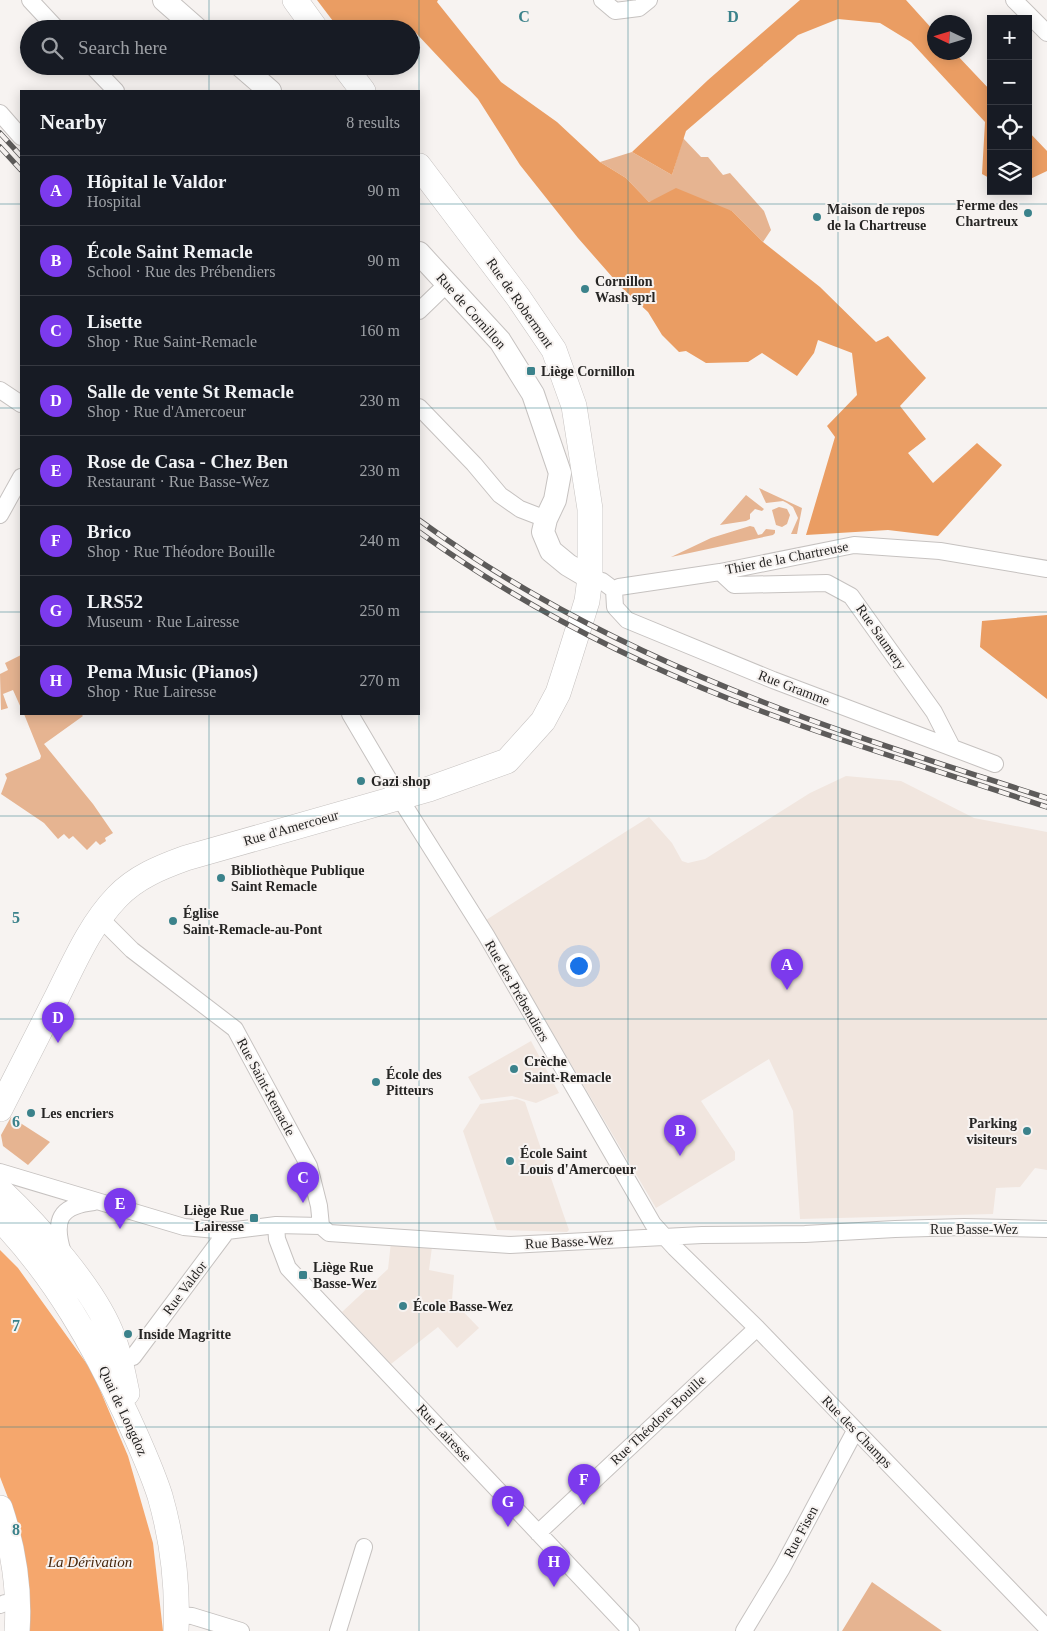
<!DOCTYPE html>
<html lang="en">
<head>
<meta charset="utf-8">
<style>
  :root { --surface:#171b24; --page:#20242c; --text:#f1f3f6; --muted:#9ea1a6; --line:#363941; --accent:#7c3aed }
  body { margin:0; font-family:Georgia,serif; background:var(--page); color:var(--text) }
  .controls { position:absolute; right:15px; top:15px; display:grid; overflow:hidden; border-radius:0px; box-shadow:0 2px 12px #0003 }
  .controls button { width:45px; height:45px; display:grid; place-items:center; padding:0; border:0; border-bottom:1px solid var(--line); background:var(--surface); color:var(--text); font:25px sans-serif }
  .compass { position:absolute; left:927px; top:15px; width:45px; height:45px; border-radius:50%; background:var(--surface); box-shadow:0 2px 12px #0003; rotate:274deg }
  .you { position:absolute; left:578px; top:965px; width:18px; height:18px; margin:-12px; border:4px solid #fff; border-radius:50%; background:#1a73e8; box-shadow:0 0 0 8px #1a73e833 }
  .badge { display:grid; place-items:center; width:32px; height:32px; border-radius:50%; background:var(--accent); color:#fff; font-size:16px; font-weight:700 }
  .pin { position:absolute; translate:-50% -41px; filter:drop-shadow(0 1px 2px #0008) }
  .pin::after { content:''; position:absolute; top:26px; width:18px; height:15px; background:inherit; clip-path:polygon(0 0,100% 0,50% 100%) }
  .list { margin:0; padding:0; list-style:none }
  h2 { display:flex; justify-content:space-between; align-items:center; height:65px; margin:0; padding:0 20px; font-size:21px }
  h2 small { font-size:16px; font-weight:400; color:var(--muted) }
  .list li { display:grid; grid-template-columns:32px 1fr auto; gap:15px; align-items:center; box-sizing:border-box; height:70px; padding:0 20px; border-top:1px solid var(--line) }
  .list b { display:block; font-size:19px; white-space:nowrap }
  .list p { margin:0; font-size:16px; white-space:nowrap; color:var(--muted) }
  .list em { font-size:16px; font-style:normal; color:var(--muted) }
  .icon { flex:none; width:28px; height:28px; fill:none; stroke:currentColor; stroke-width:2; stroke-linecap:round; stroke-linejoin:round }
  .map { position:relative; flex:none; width:1047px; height:1631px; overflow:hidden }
  .search { position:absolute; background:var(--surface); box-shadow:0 2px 12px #0003; left:20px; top:20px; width:400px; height:55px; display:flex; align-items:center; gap:12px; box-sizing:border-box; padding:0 18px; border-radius:28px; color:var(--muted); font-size:19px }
  .panel { position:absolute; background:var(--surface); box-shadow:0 2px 12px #0003; left:20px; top:90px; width:400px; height:625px; border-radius:0px }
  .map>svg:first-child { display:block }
  .built { fill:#f1e6df }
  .green { fill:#e6b491 }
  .forest { fill:#ea9d63 }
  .water { fill:#f5a76d }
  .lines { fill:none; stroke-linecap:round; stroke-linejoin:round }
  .minor-casing { stroke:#c6c2c0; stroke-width:18 }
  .secondary-casing { stroke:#c6c2c0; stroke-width:24 }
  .primary-casing { stroke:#c6c2c0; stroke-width:26 }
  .minor { stroke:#fff; stroke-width:16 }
  .secondary { stroke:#fff; stroke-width:22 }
  .primary { stroke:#fff; stroke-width:25 }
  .rail-casing { stroke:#5d5b5a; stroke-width:5.5 }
  .rail { stroke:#f7f3f1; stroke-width:4; stroke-dasharray:11; stroke-linecap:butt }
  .grid { fill:none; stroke:#3b828b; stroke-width:1; stroke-opacity:0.55 }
  .poi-dot { fill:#3b828b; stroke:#f7f3f1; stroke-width:2 }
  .labels { text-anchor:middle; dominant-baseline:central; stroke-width:4; stroke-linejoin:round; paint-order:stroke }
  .poi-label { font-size:14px; font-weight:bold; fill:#262524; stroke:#f7f3f1; text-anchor:start }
  .street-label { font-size:14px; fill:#262524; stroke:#f7f3f1 }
  .water-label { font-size:15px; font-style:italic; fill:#47280f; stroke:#f7f3f1 }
  .grid-label { font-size:16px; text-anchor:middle; font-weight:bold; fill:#3b828b; stroke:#f7f3f1; stroke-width:4; stroke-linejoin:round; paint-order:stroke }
</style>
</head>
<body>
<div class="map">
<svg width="1047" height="1631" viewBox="0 0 1047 1631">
  <rect width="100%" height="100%" fill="#f7f3f1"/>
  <!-- built -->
  <path class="built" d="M846,776l55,5 73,37 73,14v338l-12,-2 -15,19 -24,1 -3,26 -193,5 -7,-108 -24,-52 -68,42 34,51v8l-79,48 -170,-288 163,-103 23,26 10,18 6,2 17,-4 105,-66z
    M531,1041l28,52 -23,10 -24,-7 -31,4 -13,-23z
    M517,1099l8,3 39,114 5,14 -2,2 -70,-2 -34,-99 17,-27z
    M391,1242l41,5 -3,23 25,5 -2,25 27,28 -22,20 -19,-21 -47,37 -49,-52 46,-43z"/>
  <!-- green -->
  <path class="green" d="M683,138l18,19h7l15,18 7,-2 34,38 7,19 -8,12 -31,-31 -77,-11 -6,2 -23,-24 -26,-16 32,-10 40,23z
    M759,488l43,20 -5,26h-6l7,-16 -5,-11 -6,-4 -4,-2 -17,2z
    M746,495l18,14 -2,2 -7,-2 -5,5v5l-4,2 -26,4z
    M779,507l8,2 3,6 -3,9 -5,3 -6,-2 -4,-15z
    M750,526l4,1 4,8 4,-1 4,-5 9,1v3l-2,2 -102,22 40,-19z
    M21,655v53l-8,-18 -10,4 5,14 -7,2 -1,-36 8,-4 -3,-7z
    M24,714h57l2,2 -39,28 49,60 20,29 -8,5 1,3 -6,4 -4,-4 -9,9 -14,-14 -4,3 -5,-5 -6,5 -14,-16 -43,-29 6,-16 -2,-4 35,-15 1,-3z
    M11,1117l39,25 -22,23 -25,-19 -2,-11z
    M872,1582l70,49h-100z"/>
  <!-- forest -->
  <path class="forest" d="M317,0h121l-1,2 64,80 56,40 43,40 26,16 23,24 27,-14 56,23 31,31 57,45 56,55 12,-6 38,42 -26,28 26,33 -18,14 25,30 44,-40 25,22 -64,71 -50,-6 -82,5 29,-98 -8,-11 30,-31 -5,-42 -34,-13 -4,13 -17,23 -35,-23 -14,9 -42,1 -20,-12 -7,1 -17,-17 -14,-23 -27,-25 -43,-49 -58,-73 -42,-66 -63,-67 -4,1v-4h-72z
    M800,0h106l28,31v21l21,1 36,38v88l-9,-5 3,-52 -74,-80 -31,-19 -42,-4 -40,16 -112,96 -14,44 -40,-23 76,-72z
    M1028,131l19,20v20l-19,9z
    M1047,615v84l-67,-52 2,-26z"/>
  <!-- water -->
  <path class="water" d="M0,1250l18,18 74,103 36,85 25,87 10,88h-137l-11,-115 -15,-39z"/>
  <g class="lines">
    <defs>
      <path id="minor" d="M30,0l27,29
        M602,0l13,11 24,-3 10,-8
        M1014,0l33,33
        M92,66l24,25
        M0,113l21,24
        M419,311l28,-27
        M0,390l21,14
        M419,407l55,57 26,31 20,14 26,10
        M0,515l21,-38
        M720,572l14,13 93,-2 24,13 83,116 18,35
        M590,578l12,3 12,9 5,-3 101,-15 134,-27 86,6 107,18
        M614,590l1,17 12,13 146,60 222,84
        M350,714l49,83 87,138 167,289 22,24 82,80 290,300
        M100,918l32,32 103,79 74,137 10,40 2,20
        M0,1172l184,55 43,4 49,-6 45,1 8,7 181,12 192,-10 103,-1 90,-5 69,-2 83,2
        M276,1225l1,14 11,29 343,363
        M63,1253c-10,-33 -4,-47 31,-51
        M119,1359l14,-2 94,-126
        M538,1533l219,-205
        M0,1605l5,-2
        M177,1615l15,1 49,15
        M338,1631l26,-84
        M744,1631l38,-63 73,-137"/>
      <path id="secondary" d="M164,0l33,29
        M241,66l29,25
        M419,253l81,88 33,53 27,79 -5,27 -9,19 -3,13 8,19 17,14 22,13"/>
      <path id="primary" d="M295,0l21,29
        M344,66l19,25
        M0,1109c19,-38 38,-75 57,-112 17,-34 33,-72 60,-100 19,-20 44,-30 69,-39l243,-69 78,-28 36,-40 15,-28 9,-28 20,-64 3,-23v-69l-16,-103 -20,-56 -36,-53 -99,-131
        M0,1190c37,35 96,100 113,148 7,17 10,37 14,55
        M0,1219c55,57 94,126 127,197 12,26 24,52 33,80 12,42 18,91 16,135
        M0,1508c13,39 20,81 17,123"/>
    </defs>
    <!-- minor casing -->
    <use href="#minor" class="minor-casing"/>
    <!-- secondary casing -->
    <use href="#secondary" class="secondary-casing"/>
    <!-- primary casing -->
    <use href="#primary" class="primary-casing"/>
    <!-- minor -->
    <use href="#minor" class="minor"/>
    <!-- secondary -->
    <use href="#secondary" class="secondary"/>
    <!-- primary -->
    <use href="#primary" class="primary"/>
    <defs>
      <path id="rail" d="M0,133l21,23
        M0,147l21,23
        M419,520c96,70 205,126 314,170 102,42 209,74 314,108
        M419,532c96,69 203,125 313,168 103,40 210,72 315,107"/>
    </defs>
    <!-- rail casing -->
    <use href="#rail" class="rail-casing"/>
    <!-- rail -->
    <use href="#rail" class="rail"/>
  </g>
  <!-- grid -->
  <path class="grid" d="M209,0v29M419,0v1631M628,0v1631M838,0v1631M209,66v25M0,204h21M419,204h628M0,408h21M419,408h628M0,612h21M419,612h628M209,714v917M0,816h1047M0,1019h1047M0,1223h1047M0,1427h1047"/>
  <!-- markers -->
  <g class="poi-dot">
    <circle cx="1028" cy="213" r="5"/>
    <circle cx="817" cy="217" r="5"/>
    <circle cx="585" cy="289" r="5"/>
    <rect x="526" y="366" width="10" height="10" rx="2.5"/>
    <circle cx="361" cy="781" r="5"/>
    <circle cx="221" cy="878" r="5"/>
    <circle cx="173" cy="921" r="5"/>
    <circle cx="514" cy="1069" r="5"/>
    <circle cx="376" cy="1082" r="5"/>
    <circle cx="31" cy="1113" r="5"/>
    <circle cx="1027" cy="1131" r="5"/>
    <circle cx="510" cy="1161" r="5"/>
    <rect x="249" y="1213" width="10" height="10" rx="2.5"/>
    <rect x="298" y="1270" width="10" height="10" rx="2.5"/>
    <circle cx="403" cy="1306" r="5"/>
    <circle cx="128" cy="1334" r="5"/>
  </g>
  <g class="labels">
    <!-- poi labels -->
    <g class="poi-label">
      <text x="1018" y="205" text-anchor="end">Ferme des<tspan x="1018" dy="16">Chartreux</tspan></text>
      <text x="827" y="209">Maison de repos<tspan x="827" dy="16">de la Chartreuse</tspan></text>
      <text x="595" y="281">Cornillon<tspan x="595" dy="16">Wash sprl</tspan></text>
      <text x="541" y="371">Liège Cornillon</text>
      <text x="371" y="781">Gazi shop</text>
      <text x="231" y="870">Bibliothèque Publique<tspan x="231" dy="16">Saint Remacle</tspan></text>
      <text x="183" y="913">Église<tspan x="183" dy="16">Saint-Remacle-au-Pont</tspan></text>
      <text x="524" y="1061">Crèche<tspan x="524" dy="16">Saint-Remacle</tspan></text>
      <text x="386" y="1074">École des<tspan x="386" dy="16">Pitteurs</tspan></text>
      <text x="41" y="1113">Les encriers</text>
      <text x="1017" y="1123" text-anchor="end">Parking<tspan x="1017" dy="16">visiteurs</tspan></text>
      <text x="520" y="1153">École Saint<tspan x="520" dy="16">Louis d'Amercoeur</tspan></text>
      <text x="244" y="1210" text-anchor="end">Liège Rue<tspan x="244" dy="16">Lairesse</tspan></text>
      <text x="313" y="1267">Liège Rue<tspan x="313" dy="16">Basse-Wez</tspan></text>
      <text x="413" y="1306">École Basse-Wez</text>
      <text x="138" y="1334">Inside Magritte</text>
    </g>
    <!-- street labels -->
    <g class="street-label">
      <text transform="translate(520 303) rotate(55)">Rue de Robermont</text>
      <text transform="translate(471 311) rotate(48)">Rue de Cornillon</text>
      <text transform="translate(787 558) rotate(-11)">Thier de la Chartreuse</text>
      <text transform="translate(881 637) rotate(55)">Rue Saumery</text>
      <text transform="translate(794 688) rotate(21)">Rue Gramme</text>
      <text transform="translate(291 828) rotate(-16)">Rue d'Amercoeur</text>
      <text transform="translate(517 991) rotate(60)">Rue des Prébendiers</text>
      <text transform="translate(266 1087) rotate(62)">Rue Saint-Remacle</text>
      <text x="974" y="1229">Rue Basse-Wez</text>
      <text transform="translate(569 1242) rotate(-3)">Rue Basse-Wez</text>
      <text transform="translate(185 1288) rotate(-53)">Rue Valdor</text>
      <text transform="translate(123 1411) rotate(65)">Quai de Longdoz</text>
      <text transform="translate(658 1420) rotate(-43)">Rue Théodore Bouille</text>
      <text transform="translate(857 1432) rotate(46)">Rue des Champs</text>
      <text transform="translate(444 1433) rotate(47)">Rue Lairesse</text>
      <text transform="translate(801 1532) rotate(-62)">Rue Fisen</text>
    </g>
    <!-- water labels -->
    <g class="water-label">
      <text x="90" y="1562">La Dérivation</text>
    </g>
  </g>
  <g class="grid-label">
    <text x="524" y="22">C</text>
    <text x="733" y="22">D</text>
    <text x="16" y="923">5</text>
    <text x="16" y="1127">6</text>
    <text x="16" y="1331">7</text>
    <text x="16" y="1535">8</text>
  </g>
</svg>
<div class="controls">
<button>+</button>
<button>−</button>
<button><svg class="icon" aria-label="locate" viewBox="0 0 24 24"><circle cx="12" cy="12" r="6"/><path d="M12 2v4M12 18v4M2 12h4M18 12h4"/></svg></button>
<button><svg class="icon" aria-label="layers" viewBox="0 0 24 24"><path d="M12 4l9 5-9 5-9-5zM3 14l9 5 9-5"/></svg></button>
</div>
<svg class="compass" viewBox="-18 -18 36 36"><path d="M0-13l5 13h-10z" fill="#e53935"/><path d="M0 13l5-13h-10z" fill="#9ea1a6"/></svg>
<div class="you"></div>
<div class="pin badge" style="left:787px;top:990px">A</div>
<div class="pin badge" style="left:680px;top:1156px">B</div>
<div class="pin badge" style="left:303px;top:1203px">C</div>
<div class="pin badge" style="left:58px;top:1043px">D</div>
<div class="pin badge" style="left:120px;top:1229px">E</div>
<div class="pin badge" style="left:584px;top:1505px">F</div>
<div class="pin badge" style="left:508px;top:1527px">G</div>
<div class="pin badge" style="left:554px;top:1587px">H</div>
<div class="search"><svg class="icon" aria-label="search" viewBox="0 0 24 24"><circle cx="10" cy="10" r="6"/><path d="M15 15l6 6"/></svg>Search here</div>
<section class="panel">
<h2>Nearby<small>8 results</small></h2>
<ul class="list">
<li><span class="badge">A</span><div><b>Hôpital le Valdor</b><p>Hospital</p></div><em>90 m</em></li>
<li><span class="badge">B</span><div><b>École Saint Remacle</b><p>School · Rue des Prébendiers</p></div><em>90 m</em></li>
<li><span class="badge">C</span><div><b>Lisette</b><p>Shop · Rue Saint-Remacle</p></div><em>160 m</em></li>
<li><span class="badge">D</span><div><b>Salle de vente St Remacle</b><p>Shop · Rue d'Amercoeur</p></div><em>230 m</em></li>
<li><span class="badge">E</span><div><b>Rose de Casa - Chez Ben</b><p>Restaurant · Rue Basse-Wez</p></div><em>230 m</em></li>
<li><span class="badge">F</span><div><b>Brico</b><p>Shop · Rue Théodore Bouille</p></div><em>240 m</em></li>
<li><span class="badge">G</span><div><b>LRS52</b><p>Museum · Rue Lairesse</p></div><em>250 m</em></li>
<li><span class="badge">H</span><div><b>Pema Music (Pianos)</b><p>Shop · Rue Lairesse</p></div><em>270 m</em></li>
</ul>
</section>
</div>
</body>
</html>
